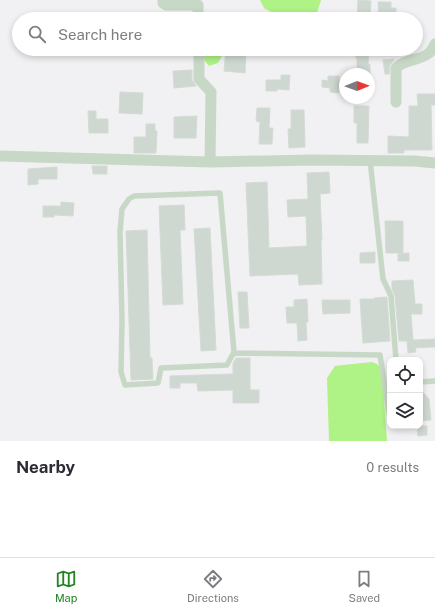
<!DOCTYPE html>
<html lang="en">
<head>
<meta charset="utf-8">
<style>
  :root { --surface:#fff; --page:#f2f2f3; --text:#2b2b33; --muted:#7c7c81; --line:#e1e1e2; --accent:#218322 }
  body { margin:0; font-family:"Public Sans",sans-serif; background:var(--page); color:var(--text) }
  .controls { position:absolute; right:12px; bottom:12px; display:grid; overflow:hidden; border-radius:8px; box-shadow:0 2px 6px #0003 }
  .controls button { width:36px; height:36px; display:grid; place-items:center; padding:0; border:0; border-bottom:1px solid var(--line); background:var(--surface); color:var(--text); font:20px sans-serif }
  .compass { position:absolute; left:339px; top:68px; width:36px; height:36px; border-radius:50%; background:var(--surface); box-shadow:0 2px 6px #0003; rotate:89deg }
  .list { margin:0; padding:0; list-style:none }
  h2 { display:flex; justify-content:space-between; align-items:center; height:52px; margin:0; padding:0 16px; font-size:17px }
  h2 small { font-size:13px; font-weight:400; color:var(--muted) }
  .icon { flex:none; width:22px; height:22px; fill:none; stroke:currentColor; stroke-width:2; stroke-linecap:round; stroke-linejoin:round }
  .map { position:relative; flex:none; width:435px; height:441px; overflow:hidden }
  .search { position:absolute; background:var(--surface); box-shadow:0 2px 6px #0003; left:12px; right:12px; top:12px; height:44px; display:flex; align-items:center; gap:10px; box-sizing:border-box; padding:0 14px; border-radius:22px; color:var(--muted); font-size:15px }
  .sheet { height:116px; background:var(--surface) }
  nav { display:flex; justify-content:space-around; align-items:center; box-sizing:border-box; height:56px; border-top:1px solid var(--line); background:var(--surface); font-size:11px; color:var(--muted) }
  nav a { display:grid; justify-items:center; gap:2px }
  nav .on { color:var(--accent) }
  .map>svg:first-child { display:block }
  .water { fill:#aff286 }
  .building { fill:#ced8d0; stroke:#d3dcd4 }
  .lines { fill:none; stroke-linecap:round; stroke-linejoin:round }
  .service { stroke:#c8d8c6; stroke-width:5.5 }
  .minor { stroke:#c8d8c6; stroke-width:11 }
</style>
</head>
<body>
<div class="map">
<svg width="435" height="441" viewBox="0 0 435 441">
  <rect width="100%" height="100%" fill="#f1f0f2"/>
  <!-- water -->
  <path class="water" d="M260,0h61l-4,13 -7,4h-13l-24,-4 -9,-5z
    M202,49h18l3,3v2l-5,9 -9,3c-5,-5 -6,-10 -7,-17z
    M372,362l5,2 5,5 5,72h-58l-2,-63 8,-12 8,-1z"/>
  <!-- building -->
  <path class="building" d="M358,0l13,1 -1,18h-13z
    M378,2h13v6h5v10h-17z
    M226,49h20l-1,24 -21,-2z
    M356,49h13l-1,15h2v10h-13v-16h-1z
    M394,59v1l-4,5 -1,9h-4l-2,-14z
    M192,70v10l4,6 -22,2 -1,-17z
    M281,75h9l-1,15 -12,-1v2h-11v-11h15z
    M328,76h11v5h6v7h-6v5l-9,-1v-4l-8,-1v-7l6,1z
    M120,92l23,1 -1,21 -23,-1z
    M417,94h18v11h-4l1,45h-28v3h-16v-17l21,1v-31h9z
    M354,106h15l-1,37h-11v-20h-3z
    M257,108h13l-1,20h4l-1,16h-13l1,-22 -4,-1z
    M291,110h13l1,37 -16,1 -1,-19h3z
    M88,111h8v8h12v14h-19z
    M197,116l-1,22h-22v-21z
    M146,124h9v7h2l-1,22h-22v-16h12z
    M92,166h15v8h-14z
    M57,167v12h-19v5l-10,1v-16z
    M329,172l1,21 -10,1 2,46h-1l1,44 -23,1 -1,-11 -48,2 -4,-93 21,-1 2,66 38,-2 -1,-30 -18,1 -1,-17 21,-1 -1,-26z
    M61,202l13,1 -1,13 -19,-1v2h-11v-11h18z
    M184,205l1,25h-5l3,74 -20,1 -4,-99z
    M385,221h18v32h-17z
    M210,228l6,122 -15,1 -7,-122z
    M147,230l3,128h2l1,21 -22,1 -5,-149z
    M375,252v11h-15v-10z
    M409,253v8h-11v-7z
    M413,280l2,24h7v10h-11l2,26 22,-1v8l-20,1 1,4 -8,1 -1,-12h-8l-4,-45 -3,-7v-8z
    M238,292h9l2,36h-9z
    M387,297l3,44 -27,2 -3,-44h15l-1,-1z
    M307,299l1,23h-2l1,18 -9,1 -1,-18h-10l-1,-16h8v-7z
    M322,300h28v13l-27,1z
    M236,358h14v32h9v13h-26v-13l-35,1 -1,-8h-17v5h-10v-12l63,-2v-11z
    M420,389l9,10 2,21 -11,1z
    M417,426h10v9l-9,1z"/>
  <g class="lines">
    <!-- service -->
    <path class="service" d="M370,160l13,119 8,17 5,64
      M220,193l14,159 -7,13 -66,3 -3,15 -33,2 -4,-13 1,-52 -2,-88 2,-23 7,-10 5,-3z
      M234,352v1l146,2 9,58 1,-1
      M420,382l15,-1"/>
    <!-- minor -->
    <path class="minor" d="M163,0v3l3,2h32v14
      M199,49v30l12,13 -1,70
      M396,102v-34c8,-9 24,-7 33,-15 3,-2 4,-6 6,-9
      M0,156l210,6 101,-2 104,1 20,2"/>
  </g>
</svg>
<div class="controls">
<button><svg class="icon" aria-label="locate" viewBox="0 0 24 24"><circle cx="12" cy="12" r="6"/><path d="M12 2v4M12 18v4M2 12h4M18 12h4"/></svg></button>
<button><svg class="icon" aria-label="layers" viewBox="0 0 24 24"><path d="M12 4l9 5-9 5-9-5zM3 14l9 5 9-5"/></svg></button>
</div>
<svg class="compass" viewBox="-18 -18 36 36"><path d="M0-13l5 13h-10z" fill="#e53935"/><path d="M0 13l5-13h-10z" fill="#7c7c81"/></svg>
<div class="search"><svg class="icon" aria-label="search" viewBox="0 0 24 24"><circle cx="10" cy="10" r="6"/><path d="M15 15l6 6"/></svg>Search here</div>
</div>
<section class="sheet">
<h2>Nearby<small>0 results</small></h2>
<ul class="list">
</ul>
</section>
<nav>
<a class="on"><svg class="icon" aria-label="map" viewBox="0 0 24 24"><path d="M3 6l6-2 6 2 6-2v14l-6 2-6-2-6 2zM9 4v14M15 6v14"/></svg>Map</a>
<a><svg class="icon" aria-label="directions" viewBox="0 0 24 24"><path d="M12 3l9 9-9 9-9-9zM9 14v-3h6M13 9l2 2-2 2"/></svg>Directions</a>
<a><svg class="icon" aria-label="saved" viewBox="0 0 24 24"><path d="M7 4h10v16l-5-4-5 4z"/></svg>Saved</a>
</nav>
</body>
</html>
